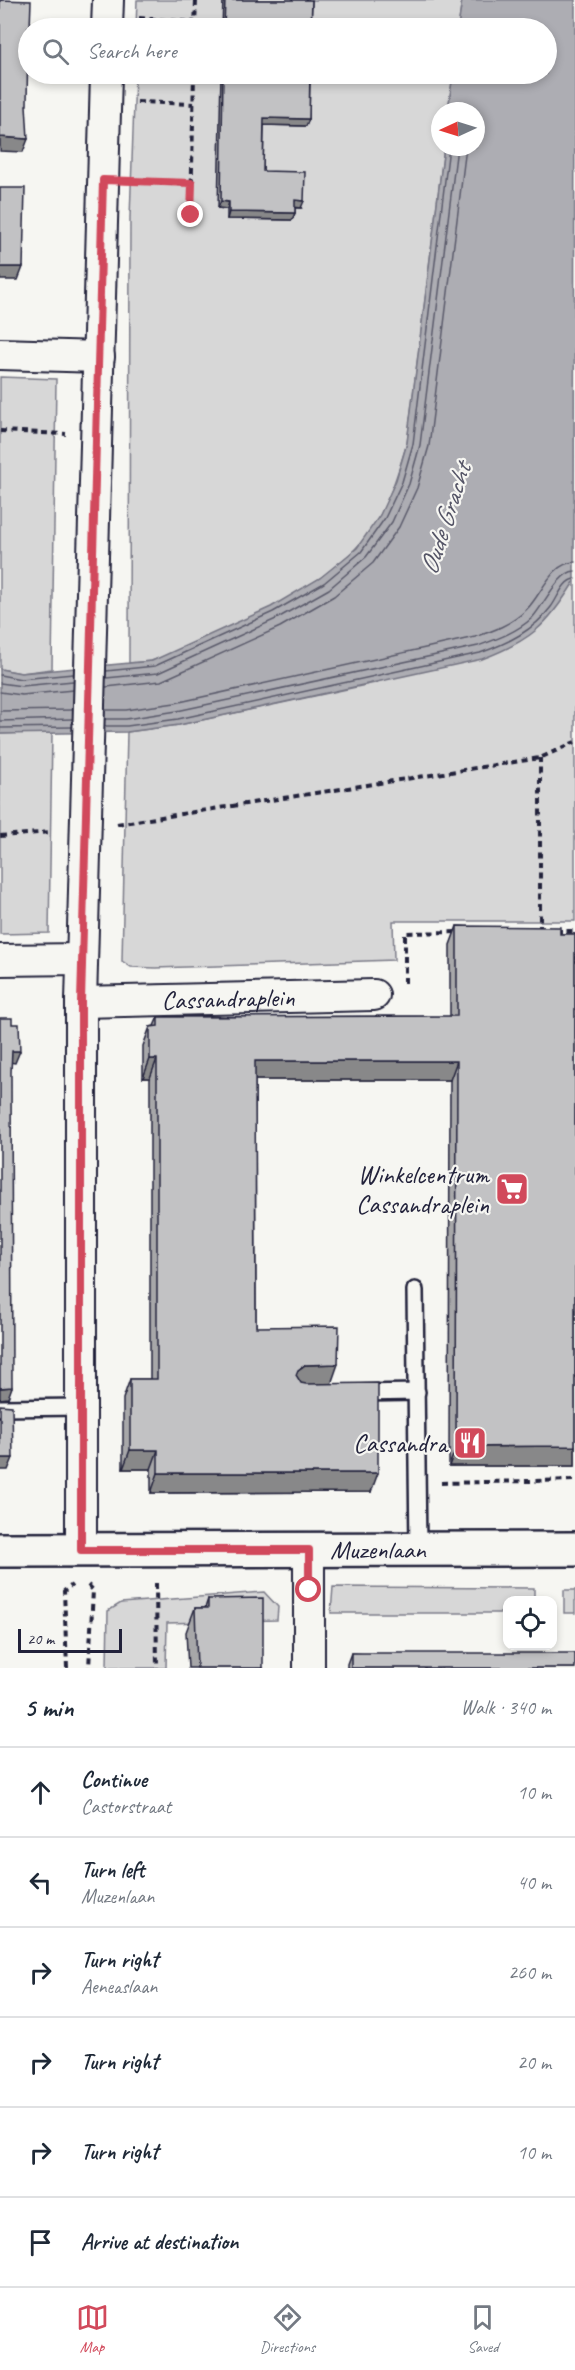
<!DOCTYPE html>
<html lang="en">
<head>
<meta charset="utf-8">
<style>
  :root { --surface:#fff; --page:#f2f2f3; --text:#1f2937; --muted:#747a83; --line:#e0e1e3; --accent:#d1495b }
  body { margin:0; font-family:Caveat,sans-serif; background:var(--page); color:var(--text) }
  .controls { position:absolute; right:18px; bottom:18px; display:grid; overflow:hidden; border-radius:12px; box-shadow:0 3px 9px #0003 }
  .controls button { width:54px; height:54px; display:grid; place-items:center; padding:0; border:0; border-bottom:2px solid var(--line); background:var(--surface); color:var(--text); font:30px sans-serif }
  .compass { position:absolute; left:431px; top:102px; width:54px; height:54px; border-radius:50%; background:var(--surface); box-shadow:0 3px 9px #0003; rotate:266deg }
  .scale { position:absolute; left:18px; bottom:15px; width:104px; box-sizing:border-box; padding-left:6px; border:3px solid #22223b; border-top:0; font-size:16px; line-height:21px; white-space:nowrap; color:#22223b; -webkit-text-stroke:4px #f6f6f2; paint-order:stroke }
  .stop { position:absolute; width:18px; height:18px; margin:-14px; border:4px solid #d1495b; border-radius:50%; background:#fff }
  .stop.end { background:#d1495b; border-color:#fff; box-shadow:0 2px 6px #0008 }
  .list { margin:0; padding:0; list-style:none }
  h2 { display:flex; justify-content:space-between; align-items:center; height:78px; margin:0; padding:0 24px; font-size:26px }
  h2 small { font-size:20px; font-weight:400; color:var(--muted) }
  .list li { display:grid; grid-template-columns:39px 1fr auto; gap:18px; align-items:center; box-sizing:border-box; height:90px; padding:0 24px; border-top:2px solid var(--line) }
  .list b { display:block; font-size:22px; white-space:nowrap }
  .list p { margin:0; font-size:20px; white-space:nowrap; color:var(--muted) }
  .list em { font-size:20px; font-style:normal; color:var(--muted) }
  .icon { flex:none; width:33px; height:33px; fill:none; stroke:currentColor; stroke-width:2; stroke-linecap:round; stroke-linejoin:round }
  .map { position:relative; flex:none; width:575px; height:1668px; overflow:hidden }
  .search { position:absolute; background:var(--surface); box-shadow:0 3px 9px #0003; left:18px; right:18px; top:18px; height:66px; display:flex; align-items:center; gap:15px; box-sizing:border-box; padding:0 21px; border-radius:33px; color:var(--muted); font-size:22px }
  .sheet { height:618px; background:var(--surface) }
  nav { display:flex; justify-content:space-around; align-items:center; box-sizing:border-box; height:84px; border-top:2px solid var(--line); background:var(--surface); font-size:16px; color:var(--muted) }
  nav a { display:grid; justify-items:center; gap:3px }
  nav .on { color:var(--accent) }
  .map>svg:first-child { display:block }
  .green { fill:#d7d7d7; stroke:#7c7c89; stroke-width:1.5 }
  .water { fill:#adadb3; stroke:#757583; stroke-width:1.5 }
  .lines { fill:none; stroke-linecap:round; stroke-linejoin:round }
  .shore { stroke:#5a5a6b; stroke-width:1.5 }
  .service-casing { stroke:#22223b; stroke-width:20 }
  .minor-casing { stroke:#22223b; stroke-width:34 }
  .tertiary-casing { stroke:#22223b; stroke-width:38 }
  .path { stroke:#22223b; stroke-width:4; stroke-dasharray:6 4.5; stroke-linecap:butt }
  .service { stroke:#f6f6f2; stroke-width:15 }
  .minor { stroke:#f6f6f2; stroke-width:30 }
  .tertiary { stroke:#f6f6f2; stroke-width:33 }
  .wall { fill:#a7a7a9; stroke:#22223b; stroke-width:1.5 }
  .shaded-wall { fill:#888889; stroke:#22223b; stroke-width:1.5 }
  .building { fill:#c2c2c4; stroke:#22223b; stroke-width:1.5 }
  .route { stroke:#d1495b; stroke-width:8 }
  .labels { text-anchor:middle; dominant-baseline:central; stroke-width:4.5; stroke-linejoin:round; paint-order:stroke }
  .street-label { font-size:26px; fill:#22223b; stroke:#f6f6f2 }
  .poi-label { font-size:26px; fill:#22223b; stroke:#f6f6f2; text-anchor:end }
  .water-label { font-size:27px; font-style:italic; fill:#535365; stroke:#f6f6f2 }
</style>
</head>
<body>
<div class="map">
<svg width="575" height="1668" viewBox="0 0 575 1668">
  <rect width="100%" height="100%" fill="#f6f6f2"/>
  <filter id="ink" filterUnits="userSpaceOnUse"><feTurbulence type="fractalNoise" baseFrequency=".0167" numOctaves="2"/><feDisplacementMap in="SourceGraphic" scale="12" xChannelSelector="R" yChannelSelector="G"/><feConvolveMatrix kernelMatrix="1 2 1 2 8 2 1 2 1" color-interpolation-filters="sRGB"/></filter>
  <g filter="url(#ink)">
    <!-- green -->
    <path class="green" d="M137,0h325l-4,28h-322z
      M135,74h318l-5,37h-8v36h4l-37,296c-11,37 -23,78 -52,106 -43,43 -105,70 -161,94 -14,6 -28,14 -43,18 -7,1 -15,1 -22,2l1,-445z
      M0,377l56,2 -4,290 -31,4 -21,-4z
      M575,580v341h-182l1,39 -239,8 -24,-1 -9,-6 5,-229 52,-7 196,-42 199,-101z
      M20,733h32l-3,200 -49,1v-200z
      M333,1587l201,1v12h-26l-1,13h-176z
      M564,1590h11v23h-11z
      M264,1592l14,15 -1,13 -110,3 -1,45h-59l1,-57 13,-8z"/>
    <!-- water -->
    <path class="water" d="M462,0h113l-1,582c-27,44 -44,59 -92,77l-303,66 -52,7 -127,2v-65l21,4 131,-12 119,-54 49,-29 37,-30 23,-33 16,-35 11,-37 37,-296h32v-36h-28l5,-37h93v-46h-88z"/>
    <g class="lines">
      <!-- shore -->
      <path class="shore" d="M106,671l49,-5 118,-54 51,-29 37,-31 24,-34 17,-36 11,-38 36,-297
        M0,675l21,4 52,-5
        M106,678l52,-5 118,-54 53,-30 37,-32 26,-35 17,-38 11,-39 37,-298
        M0,683l22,3 51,-5
        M106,687l55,-6 119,-54 54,-31 39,-33 26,-36 18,-39 12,-42 37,-299
        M0,692l22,3 51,-5
        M105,710h21l49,-7 300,-66c18,-6 37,-13 51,-27 16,-15 24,-47 49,-48
        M0,711l72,-1
        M105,719h21l51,-8 301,-65c19,-7 39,-14 54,-28 12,-13 26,-46 43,-47
        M0,721l72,-2
        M105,726h22l51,-7 302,-66c28,-10 53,-22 71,-46 7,-9 12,-27 24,-28
        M0,728l72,-1"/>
      <defs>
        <path id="service" d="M415,1290l3,259
          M360,1393l57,-1
          M0,1408l81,-1"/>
        <g id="minor">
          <path d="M107,28l1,-28"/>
          <path d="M0,354l99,3"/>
          <path d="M0,960l82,-1"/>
          <path id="s1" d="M81,1002l293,-7"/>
          <path d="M309,1549v119"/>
          <path d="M81,1550v-548l25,-928"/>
        </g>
        <g id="tertiary">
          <path id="s2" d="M0,1550l575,-1"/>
        </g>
      </defs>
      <!-- service casing -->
      <use href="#service" class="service-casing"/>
      <!-- minor casing -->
      <use href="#minor" class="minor-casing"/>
      <!-- tertiary casing -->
      <use href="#tertiary" class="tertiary-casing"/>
      <!-- path -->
      <path class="path" d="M139,18l56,4
        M195,28l1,-28
        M137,102l57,2
        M135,181l57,2
        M191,215l3,-141
        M0,431l66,3
        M117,824l423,-66 35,-16
        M0,836l52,-4
        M540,931v-173
        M556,931h19
        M405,983v-50l53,-1
        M441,1483l134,-3
        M156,1583l1,85
        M88,1585l5,5 -4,78
        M67,1668l-3,-77 8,-6"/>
      <!-- service -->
      <use href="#service" class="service"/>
      <!-- minor -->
      <use href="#minor" class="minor"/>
      <!-- tertiary -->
      <use href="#tertiary" class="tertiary"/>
    </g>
    <!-- wall -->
    <path class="wall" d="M223,0h89l-1,28h-89z
      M221,74h89l-1,45 -3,7 -42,-1 -1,46 38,37h-6v5l-3,7 -65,-1v-10l-9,-1z
      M457,926l103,8h15v532h-126l1,-386h-195l1,247 75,57 40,108 -220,1v-24h-28v-70l7,-20h20v-301h-7v-32l7,-19 4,-1 4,-9 292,-1v-71z
      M208,1599l55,69h-75l-2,-36 9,-24h10z
      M351,1653l224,15h-228v-4z"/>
    <!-- shaded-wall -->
    <path class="shaded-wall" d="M264,118l45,1 -3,7 -45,-1z
      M0,137l28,2 -5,13 -23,-1z
      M295,200l9,1 -3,7 -8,-1z
      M221,201l8,1 -2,7 -9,-1z
      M229,212l66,1 -3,7 -65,-1z
      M0,267h23l-5,13h-18z
      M12,1051h8l-5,12 -7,-1z
      M150,1059h7l-7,19h-7z
      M255,1061h202l-7,19h-202z
      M338,1364l-7,20 -40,5 7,-19 7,-5z
      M12,1387l-4,11 -8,1v-11z
      M575,1446v20h-126l7,-19z
      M130,1450h28l-7,19h-28z
      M0,1458h13l-5,12h-8z
      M158,1473h220l-7,19 -220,1z"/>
    <!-- building -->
    <path class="building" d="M0,0l31,1 -1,27h-2l-1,77h-1l2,34 -28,-2z
      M225,0h87l-1,28h-87z
      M223,74h87l-1,45 -45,-1 -1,53 42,1 -1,29 -9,-1v13l-66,-1v-10l-8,-1z
      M0,188h25l-2,79h-23z
      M457,926l103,1v7h15v512l-119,1 1,-386h-202l1,266 83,-1 -1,38 -33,1 -7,5 -2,5 5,8 5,1 72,-1v90h-220v-23h-28v-71h27v-320h-7v-32l8,-1v-9l299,-1z
      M0,1018h12v6h7l1,27h-8l-1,21 1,315 -12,1z
      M0,1405l12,1 1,52h-13z
      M263,1598v70h-66l-2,-60h13v-9z
      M351,1653h224v15h-224z"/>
  </g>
  <g class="lines" filter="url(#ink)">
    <!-- route -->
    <path class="route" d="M191,215l1,-32 -89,-3 -22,822v548h228v40"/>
  </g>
  <!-- icons -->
  <defs>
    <symbol id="supermarket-square" viewBox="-11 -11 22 22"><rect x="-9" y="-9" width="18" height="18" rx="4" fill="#d1495b" stroke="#f6f6f2"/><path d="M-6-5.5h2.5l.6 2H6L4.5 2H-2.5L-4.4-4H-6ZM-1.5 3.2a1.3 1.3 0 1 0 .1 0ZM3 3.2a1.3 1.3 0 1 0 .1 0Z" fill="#fff"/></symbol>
    <symbol id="restaurant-square" viewBox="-11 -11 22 22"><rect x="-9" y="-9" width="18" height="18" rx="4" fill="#d1495b" stroke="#f6f6f2"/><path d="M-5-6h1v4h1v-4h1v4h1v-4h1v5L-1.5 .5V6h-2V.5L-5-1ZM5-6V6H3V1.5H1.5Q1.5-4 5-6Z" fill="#fff"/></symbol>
  </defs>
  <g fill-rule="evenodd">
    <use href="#supermarket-square" x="493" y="1170" width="38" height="38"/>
    <use href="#restaurant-square" x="451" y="1424" width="38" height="38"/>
  </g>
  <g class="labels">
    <!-- street labels -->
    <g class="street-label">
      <text stroke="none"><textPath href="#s1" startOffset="147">Cassandraplein</textPath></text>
      <text stroke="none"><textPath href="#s2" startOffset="378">Muzenlaan</textPath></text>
    </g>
    <!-- poi labels -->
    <g class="poi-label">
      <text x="489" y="1174">Winkelcentrum<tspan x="489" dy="30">Cassandraplein</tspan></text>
      <text x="447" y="1443">Cassandra</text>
    </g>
    <!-- water labels -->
    <g class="water-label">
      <text transform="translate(445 519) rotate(-72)">Oude Gracht</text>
    </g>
  </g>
</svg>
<div class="controls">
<button><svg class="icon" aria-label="locate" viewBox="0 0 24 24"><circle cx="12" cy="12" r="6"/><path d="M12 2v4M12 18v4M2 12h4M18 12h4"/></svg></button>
</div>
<svg class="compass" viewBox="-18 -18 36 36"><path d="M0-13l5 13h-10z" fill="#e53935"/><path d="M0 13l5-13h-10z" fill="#747a83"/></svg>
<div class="scale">20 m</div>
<div class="stop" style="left:309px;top:1590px"></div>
<div class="stop end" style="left:191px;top:215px"></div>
<div class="search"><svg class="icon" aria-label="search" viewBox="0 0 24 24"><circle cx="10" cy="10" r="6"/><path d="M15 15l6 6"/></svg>Search here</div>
</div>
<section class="sheet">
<h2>5 min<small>Walk · 340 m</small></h2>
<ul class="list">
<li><svg class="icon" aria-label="ahead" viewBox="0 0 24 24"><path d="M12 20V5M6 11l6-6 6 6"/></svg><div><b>Continue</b><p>Castorstraat</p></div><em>10 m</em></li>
<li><svg class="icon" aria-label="left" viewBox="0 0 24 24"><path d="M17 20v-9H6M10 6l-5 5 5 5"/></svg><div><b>Turn left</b><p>Muzenlaan</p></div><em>40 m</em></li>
<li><svg class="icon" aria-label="right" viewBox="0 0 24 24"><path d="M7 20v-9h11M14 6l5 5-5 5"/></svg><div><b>Turn right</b><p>Aeneaslaan</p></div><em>260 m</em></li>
<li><svg class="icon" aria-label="right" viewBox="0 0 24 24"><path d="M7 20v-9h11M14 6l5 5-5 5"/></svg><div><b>Turn right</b></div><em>20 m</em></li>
<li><svg class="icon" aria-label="right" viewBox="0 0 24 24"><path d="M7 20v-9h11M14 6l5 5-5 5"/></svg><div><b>Turn right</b></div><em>10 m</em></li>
<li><svg class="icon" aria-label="arrive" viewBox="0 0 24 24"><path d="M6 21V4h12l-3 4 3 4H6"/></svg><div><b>Arrive at destination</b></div></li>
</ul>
</section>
<nav>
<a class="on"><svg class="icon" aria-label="map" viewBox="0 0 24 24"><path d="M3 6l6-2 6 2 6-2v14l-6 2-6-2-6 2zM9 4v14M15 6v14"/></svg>Map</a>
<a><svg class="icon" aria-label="directions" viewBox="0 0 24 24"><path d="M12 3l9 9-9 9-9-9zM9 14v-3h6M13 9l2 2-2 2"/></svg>Directions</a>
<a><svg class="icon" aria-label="saved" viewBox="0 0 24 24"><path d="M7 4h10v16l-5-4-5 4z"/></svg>Saved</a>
</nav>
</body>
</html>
